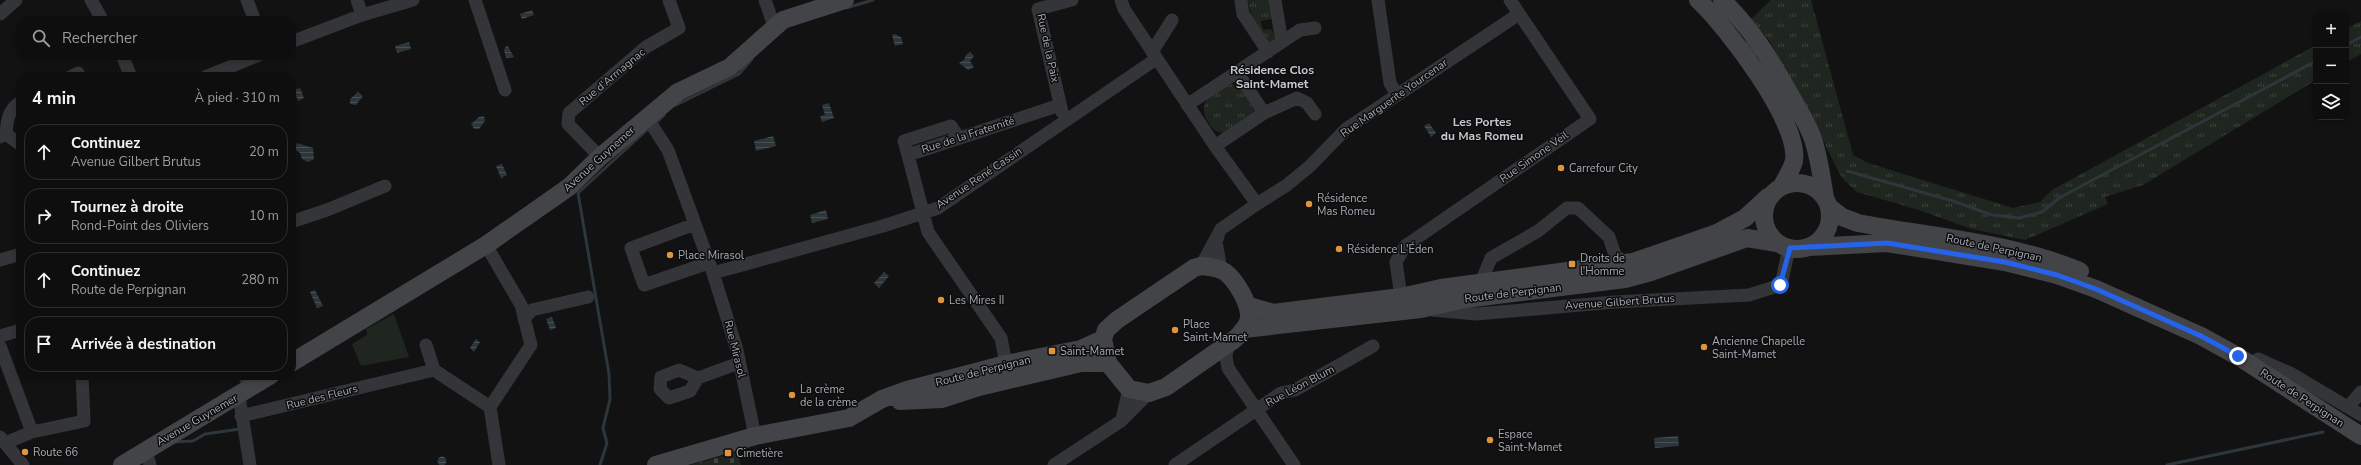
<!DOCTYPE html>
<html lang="fr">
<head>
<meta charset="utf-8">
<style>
  :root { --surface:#0e0e0e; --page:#1c1c1c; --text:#f1f3f6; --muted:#9b9c9e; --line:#2e2e2e }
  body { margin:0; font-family:"Nunito Sans",sans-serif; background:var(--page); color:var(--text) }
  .controls { position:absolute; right:12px; top:12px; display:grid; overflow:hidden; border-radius:8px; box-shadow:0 2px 6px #0003 }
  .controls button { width:36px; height:36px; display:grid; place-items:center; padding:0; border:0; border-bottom:1px solid var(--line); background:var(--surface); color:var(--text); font:20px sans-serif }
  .stop { position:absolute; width:12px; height:12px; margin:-9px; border:3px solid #2563eb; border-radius:50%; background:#fff }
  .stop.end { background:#2563eb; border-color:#fff; box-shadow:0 1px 4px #0008 }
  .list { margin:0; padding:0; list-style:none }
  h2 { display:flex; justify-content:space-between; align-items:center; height:52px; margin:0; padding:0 16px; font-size:17px }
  h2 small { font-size:13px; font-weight:400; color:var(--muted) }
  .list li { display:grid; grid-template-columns:26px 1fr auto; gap:12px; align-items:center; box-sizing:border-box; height:56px; margin:0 8px 8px; padding:0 8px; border:1px solid var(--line); border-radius:16px }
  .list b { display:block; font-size:15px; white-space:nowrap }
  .list p { margin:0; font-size:13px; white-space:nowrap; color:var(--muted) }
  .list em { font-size:13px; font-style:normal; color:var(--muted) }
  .icon { flex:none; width:22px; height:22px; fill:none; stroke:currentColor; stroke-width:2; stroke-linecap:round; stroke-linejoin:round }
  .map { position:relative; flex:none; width:2361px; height:465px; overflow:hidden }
  .search { position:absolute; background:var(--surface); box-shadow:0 2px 6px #0003; left:16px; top:16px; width:280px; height:44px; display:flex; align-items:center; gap:10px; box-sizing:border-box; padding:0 14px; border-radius:16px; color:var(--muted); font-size:15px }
  .panel { position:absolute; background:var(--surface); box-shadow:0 2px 6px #0003; left:16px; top:72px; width:280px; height:308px; border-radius:16px }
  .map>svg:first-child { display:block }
  .grass { fill:url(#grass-tufts) }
  .cemetery { fill:url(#cemetery-stones) }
  .garden { fill:#1f261f }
  .water { fill:url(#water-rules) }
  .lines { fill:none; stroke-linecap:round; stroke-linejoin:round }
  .stream { stroke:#2d363b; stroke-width:3 }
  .street { stroke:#333538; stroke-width:13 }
  .secondary { stroke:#424448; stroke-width:18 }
  .route { stroke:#2563eb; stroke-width:5 }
  .poi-dot { fill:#df943e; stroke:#0d0d0e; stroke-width:1.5 }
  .labels { text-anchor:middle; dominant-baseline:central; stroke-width:3; stroke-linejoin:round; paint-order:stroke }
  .street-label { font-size:11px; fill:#a5abb3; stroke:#0d0d0e }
  .poi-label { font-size:11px; fill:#a5abb3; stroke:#0d0d0e; text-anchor:start }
  .neighbourhood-label { font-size:12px; font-weight:bold; fill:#c5c9cf; stroke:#0d0d0e }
</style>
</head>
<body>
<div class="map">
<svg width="2361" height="465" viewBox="0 0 2361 465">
  <defs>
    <pattern id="grass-tufts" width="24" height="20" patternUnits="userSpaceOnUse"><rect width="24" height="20" fill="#1f261f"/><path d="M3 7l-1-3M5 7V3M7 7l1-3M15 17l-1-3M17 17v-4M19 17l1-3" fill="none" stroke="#3d433d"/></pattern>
    <pattern id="cemetery-stones" width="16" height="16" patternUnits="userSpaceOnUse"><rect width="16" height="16" fill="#1f261f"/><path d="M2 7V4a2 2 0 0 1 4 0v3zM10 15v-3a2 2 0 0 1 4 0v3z" fill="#3d433d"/></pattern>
    <pattern id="water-rules" width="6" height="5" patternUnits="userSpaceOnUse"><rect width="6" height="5" fill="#2d363b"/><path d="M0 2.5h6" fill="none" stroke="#485055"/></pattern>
  </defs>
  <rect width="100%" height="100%" fill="#121213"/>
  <!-- grass -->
  <path class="grass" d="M1248,0h21l3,19 -11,2 2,9 7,-1 4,4 1,8 -5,2 -18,-24z
    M1771,0h40l42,155 15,8 145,45 27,-6 12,-12 264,-145v35l-173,105 -38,12 3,7 -83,36 -53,-11 -53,-19 -62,-18 -12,-11 -6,-8 -21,-43 -49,-90 -18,-21z
    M2361,21v33l-15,8v-33z
    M1231,84l9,2 14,25 -3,6 -27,16c-8,-1 -11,-3 -15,-10 -14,-19 4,-33 22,-39z"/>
  <!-- cemetery -->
  <path class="cemetery" d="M737,452l4,13h-51z"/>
  <!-- garden -->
  <path class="garden" d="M394,314l15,43 -48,9 -9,-22 15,-9 -1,-6z"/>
  <!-- water -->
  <path class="water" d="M532,10l2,5 -12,4 -2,-5z
    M895,34l6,3 2,7 -8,2 -3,-11z
    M409,42l2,7 -14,4 -2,-7z
    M507,45l7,12 -8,1 -2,-8z
    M970,52l4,4 -4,5 4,6 -6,3 -9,-7 5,-3 2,-5z
    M300,88l4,10 -6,3 -4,-11z
    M358,92l5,4 -7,9 -6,-1v-5z
    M829,103l5,15 -12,4 -2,-6 5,-1 -3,-10z
    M484,116l1,5 -6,8h-5l-3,-5 8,-7z
    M1429,123l7,10 -5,4 -7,-11z
    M773,136l3,10 -20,5 -2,-10z
    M297,143l16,5 1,11 -6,3 -6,-3 -2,-6 -6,-4z
    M502,164l5,11 -6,3 -5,-12z
    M826,210l2,9 -16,4 -2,-8z
    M884,272l5,4 -10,12 -5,-5z
    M315,290l8,16 -6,2 -7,-16z
    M552,317l4,11 -6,2 -4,-11z
    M476,339l4,3 -6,10 -4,-4z
    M1678,436l1,10 -24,2 -1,-10z
    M437.5 461a4.5 4.5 0 1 1 9 0a4.5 4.5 0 1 1-9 0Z"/>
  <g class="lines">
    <!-- stream -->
    <path class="stream" d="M846,8l27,-8
      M1747,43l8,12
      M2346,45l15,-8
      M676,105l63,-31 13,-15
      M655,124l9,-9
      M1847,171l106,30 39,14 27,3 23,-6 17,-14 257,-137
      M174,442l19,-1 12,-7 35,-5
      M600,465l7,-22 -4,-15 7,-29 -1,-25 -31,-181 72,-66
      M2167,465l156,-33"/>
    <!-- street -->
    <path class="street" d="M91,0l12,21
      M247,0l8,21
      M357,0l5,15
      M475,0l30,90
      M765,0l9,26
      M1121,0l3,9 91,137 42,58 -36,25 -20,37
      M1241,0l2,14 25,38
      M1275,0l7,42
      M1378,0l12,83 7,12
      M0,14l16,-14
      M291,42l71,-27 51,-15
      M1152,52l20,-32
      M122,55l9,22
      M1237,72l63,-42 15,-2
      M70,77l8,-4 2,4
      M205,77l54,-22
      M1187,105l50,-33 27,41 -49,33
      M1062,112l-24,-103 34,-9
      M1264,113l33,-15 10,5 8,11
      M646,116l22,34 45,123 24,77 18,86
      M6,134c1,-13 2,-25 15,-32
      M0,137l6,-3 15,11
      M908,155l-4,-14 47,-15 8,12
      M600,157l-32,-33 1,-11 77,-66 33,-19 -10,-28
      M1257,204l30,-19 23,-19 36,-37 173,-115
      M291,222l36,-12 58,-24
      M695,224l-64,24 13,37 64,-22
      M1218,237l-2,4 5,29
      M486,245l35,60 10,40 -41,62 9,58
      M0,260l21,-6
      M713,273l170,-47 55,-18 218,-149
      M1481,282l10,-24 47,-27 29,-23h11l31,29 6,18 10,8
      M1401,297l-5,-35 9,-16 185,-127 -80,-119
      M1432,310l44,4 139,-12 134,-7 32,-10 8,-37
      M524,319l8,-9 56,-13
      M0,336l21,-6
      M1228,344l-2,13 2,11 66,97
      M426,345l8,25
      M0,346l32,86 -27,11
      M2258,359l34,15 69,41
      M1006,364l-5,-26 -73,-106 -20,-77 152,-50
      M244,375l7,12
      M698,378l-19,-8 -18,7 -1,12 9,9 21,-7 8,-13 41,-15
      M239,396l11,69
      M2349,406l12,-14
      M241,416l193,-46 56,37
      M1122,419l7,-30
      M32,432l52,-11 -2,-46
      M0,437l23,28
      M146,451l4,14
      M1054,465l67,-44 28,-28
      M1175,465l106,-72 14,-3 78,-44"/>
    <!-- secondary -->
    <path class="secondary" d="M1698,0c28,26 102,122 96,161 -2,8 -8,17 -12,25
      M1722,0c31,30 48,59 69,96 7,13 15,25 20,38 8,19 10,42 14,63
      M1764 216a33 33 0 1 1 66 0a33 33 0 1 1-66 0Z
      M1829,207l13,10 16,6c74,14 151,19 222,48
      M1809,247l78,-4 118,19 52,13 39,14 105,47 38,21 122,79
      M1201,266c8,1 17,1 24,6 11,8 25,32 24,46 -1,8 -8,15 -14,21l-69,48 -17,6 -20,-4 -21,-26 -5,-24 3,-9 11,-10 77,-52z
      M1249,306l24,7 128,-16 40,-9 192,-26 84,-29 28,-15 23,-21
      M1244,329l177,-20 44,-10 160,-20 26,-7 96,-34 30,5
      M291,363l195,-118 83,-58 31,-30 78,-65 52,-25 53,-47 62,-20
      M900,401l42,-2 37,-12 102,-24h27
      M122,465l149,-90
      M656,465l99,-29 94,-18 33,-19 25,-9 99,-26 75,-15 22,-10"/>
  </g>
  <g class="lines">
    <!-- route -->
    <path class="route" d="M1780,285l10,-37 97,-5 118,19 52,13 39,14 105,47 37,20"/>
  </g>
  <!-- markers -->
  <g class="poi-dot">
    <circle cx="1561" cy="168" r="4"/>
    <circle cx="1309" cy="204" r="4"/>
    <circle cx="1339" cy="249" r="4"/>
    <circle cx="670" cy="255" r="4"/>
    <rect x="1568" y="260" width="8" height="8" rx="2"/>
    <circle cx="941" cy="300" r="4"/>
    <circle cx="1175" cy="330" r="4"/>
    <circle cx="1704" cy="347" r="4"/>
    <rect x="1048" y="347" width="8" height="8" rx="2"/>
    <circle cx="792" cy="395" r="4"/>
    <circle cx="1490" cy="440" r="4"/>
    <circle cx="25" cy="452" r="4"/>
    <rect x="724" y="449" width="8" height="8" rx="2"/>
  </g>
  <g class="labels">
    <!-- street labels -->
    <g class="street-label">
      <text transform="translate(1048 48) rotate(78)">Rue de la Paix</text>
      <text transform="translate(612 77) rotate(-40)">Rue d'Armagnac</text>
      <text transform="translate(1394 98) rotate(-35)">Rue Marguerite Yourcenar</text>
      <text transform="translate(968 135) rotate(-18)">Rue de la Fraternité</text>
      <text transform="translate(1534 157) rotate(-35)">Rue Simone Veil</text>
      <text transform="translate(599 159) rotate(-42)">Avenue Guynemer</text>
      <text transform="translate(979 178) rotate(-34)">Avenue René Cassin</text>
      <text transform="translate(1994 248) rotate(12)">Route de Perpignan</text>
      <text transform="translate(1513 293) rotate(-7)">Route de Perpignan</text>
      <text transform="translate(1620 302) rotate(-4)">Avenue Gilbert Brutus</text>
      <text transform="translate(735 349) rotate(76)">Rue Mirasol</text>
      <text transform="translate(983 371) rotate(-14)">Route de Perpignan</text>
      <text transform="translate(1300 386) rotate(-28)">Rue Léon Blum</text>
      <text transform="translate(322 397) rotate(-14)">Rue des Fleurs</text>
      <text transform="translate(2302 398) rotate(33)">Route de Perpignan</text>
      <text transform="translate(197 420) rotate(-30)">Avenue Guynemer</text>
    </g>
    <!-- poi labels -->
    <g class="poi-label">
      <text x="1569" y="168">Carrefour City</text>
      <text x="1317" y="198">Résidence<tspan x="1317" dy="13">Mas Romeu</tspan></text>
      <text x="1347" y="249">Résidence L'Éden</text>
      <text x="678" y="255">Place Mirasol</text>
      <text x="1580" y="258">Droits de<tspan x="1580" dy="13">l'Homme</tspan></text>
      <text x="949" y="300">Les Mires II</text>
      <text x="1183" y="324">Place<tspan x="1183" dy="13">Saint-Mamet</tspan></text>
      <text x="1712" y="341">Ancienne Chapelle<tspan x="1712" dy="13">Saint-Mamet</tspan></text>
      <text x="1060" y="351">Saint-Mamet</text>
      <text x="800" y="389">La crème<tspan x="800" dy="13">de la crème</tspan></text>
      <text x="1498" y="434">Espace<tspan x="1498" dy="13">Saint-Mamet</tspan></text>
      <text x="33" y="452">Route 66</text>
      <text x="736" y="453">Cimetière</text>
    </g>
    <!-- neighbourhood labels -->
    <g class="neighbourhood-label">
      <text x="1272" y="70">Résidence Clos<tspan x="1272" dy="14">Saint-Mamet</tspan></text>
      <text x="1482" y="122">Les Portes<tspan x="1482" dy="14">du Mas Romeu</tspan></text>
    </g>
  </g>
</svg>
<div class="controls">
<button>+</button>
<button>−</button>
<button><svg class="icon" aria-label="layers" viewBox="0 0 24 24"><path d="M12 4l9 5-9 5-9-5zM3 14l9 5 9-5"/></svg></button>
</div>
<div class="stop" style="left:1780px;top:285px"></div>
<div class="stop end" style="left:2238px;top:356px"></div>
<div class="search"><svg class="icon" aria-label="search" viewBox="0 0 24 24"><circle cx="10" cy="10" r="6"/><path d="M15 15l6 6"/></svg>Rechercher</div>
<section class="panel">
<h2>4 min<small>À pied · 310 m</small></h2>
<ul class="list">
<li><svg class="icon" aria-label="ahead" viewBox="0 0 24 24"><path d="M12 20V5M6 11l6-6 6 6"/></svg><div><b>Continuez</b><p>Avenue Gilbert Brutus</p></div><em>20 m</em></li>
<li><svg class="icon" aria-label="right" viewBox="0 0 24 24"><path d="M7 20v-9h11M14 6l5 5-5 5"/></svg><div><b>Tournez à droite</b><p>Rond-Point des Oliviers</p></div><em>10 m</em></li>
<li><svg class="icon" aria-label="ahead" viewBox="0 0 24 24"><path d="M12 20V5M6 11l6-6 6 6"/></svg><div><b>Continuez</b><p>Route de Perpignan</p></div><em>280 m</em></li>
<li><svg class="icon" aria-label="arrive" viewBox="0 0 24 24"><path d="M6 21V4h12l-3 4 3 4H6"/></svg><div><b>Arrivée à destination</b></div></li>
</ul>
</section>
</div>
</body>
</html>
